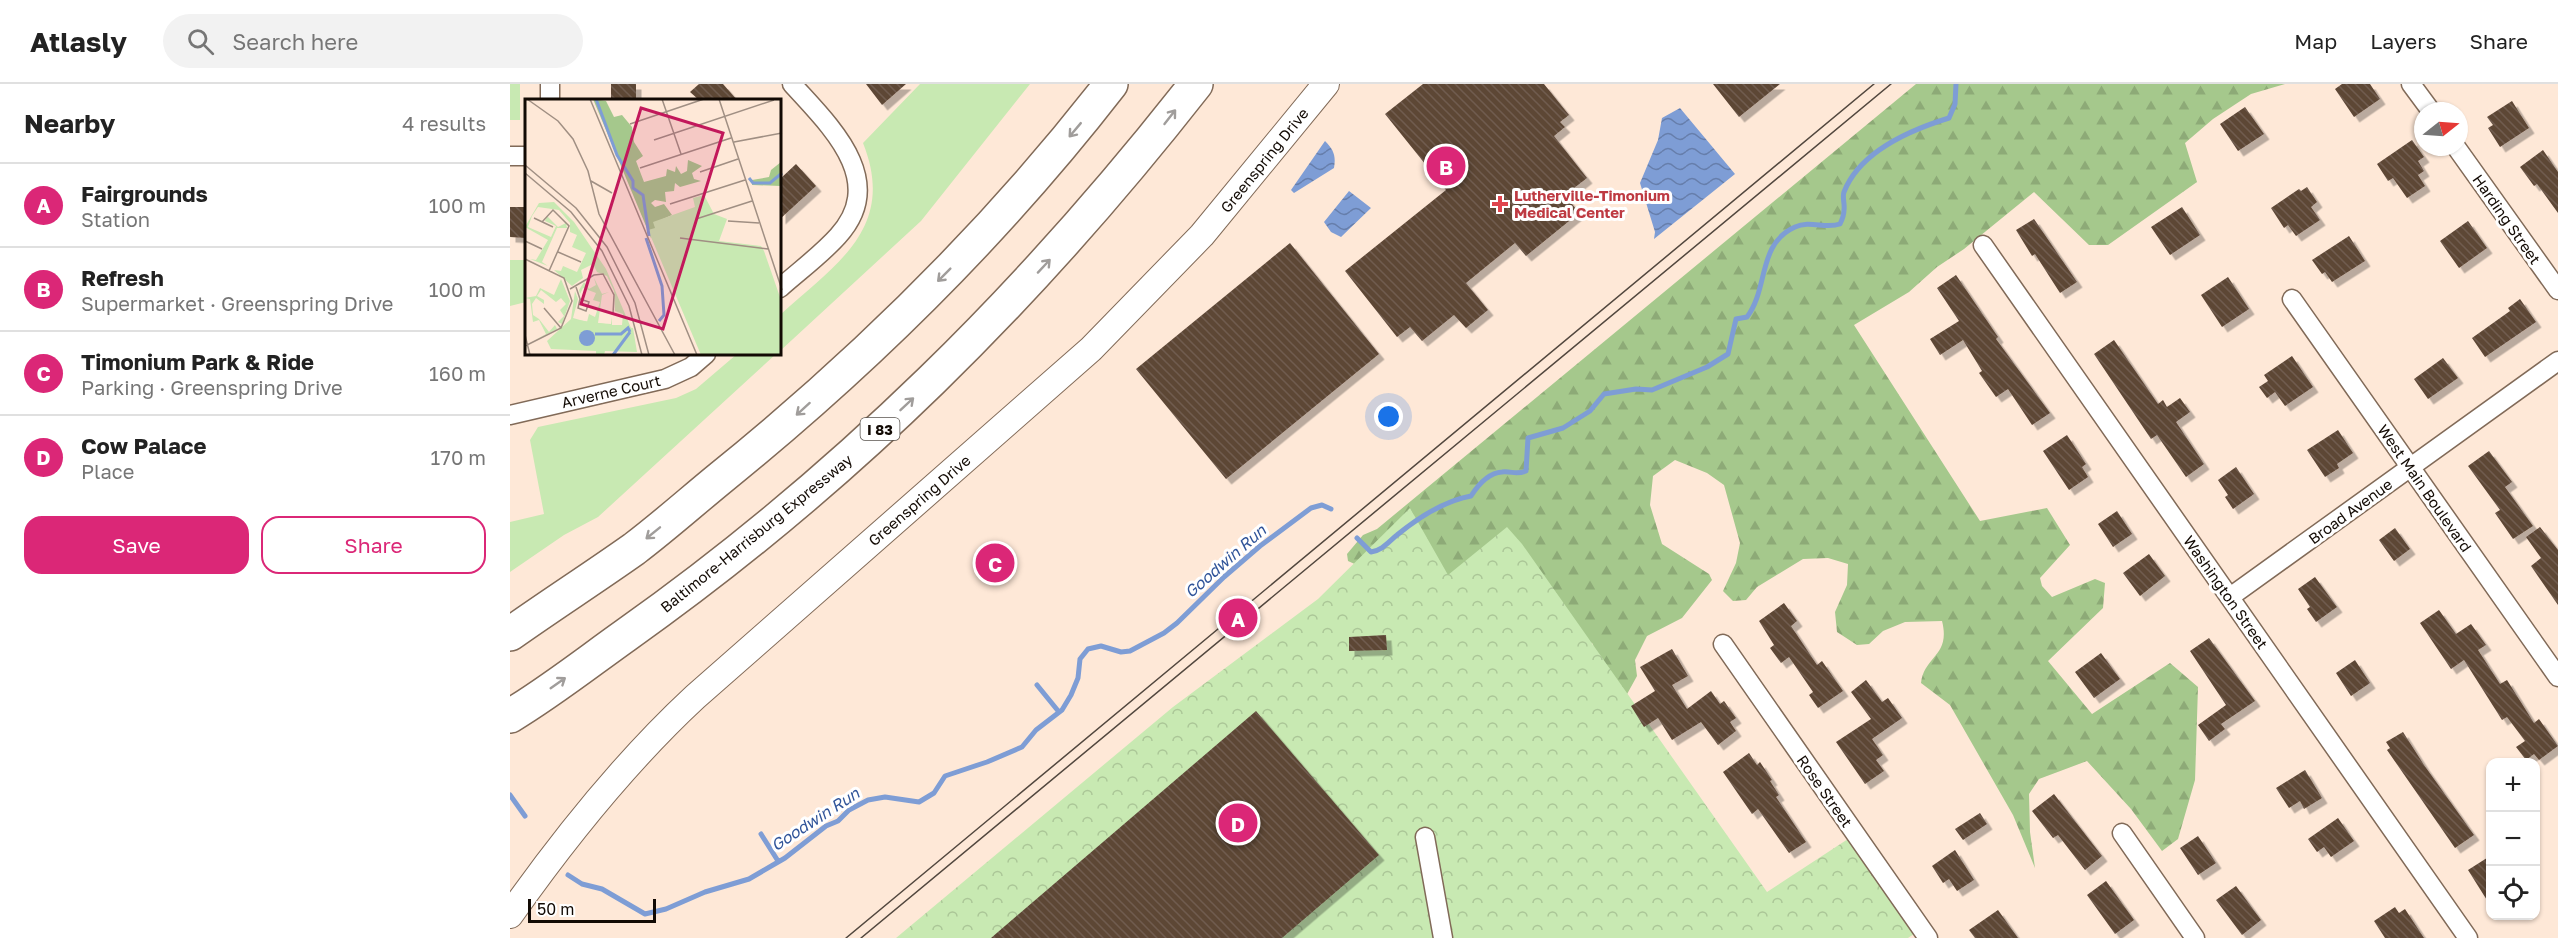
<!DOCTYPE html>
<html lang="en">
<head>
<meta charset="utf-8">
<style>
  :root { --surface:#fff; --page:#f2f2f2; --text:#222; --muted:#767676; --line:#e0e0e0; --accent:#db2777 }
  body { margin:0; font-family:"Golos Text",sans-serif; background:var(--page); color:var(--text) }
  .controls { position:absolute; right:18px; bottom:18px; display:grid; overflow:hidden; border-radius:12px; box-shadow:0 2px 4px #0004 }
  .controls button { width:54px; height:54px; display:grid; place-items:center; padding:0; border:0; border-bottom:2px solid var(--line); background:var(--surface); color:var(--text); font:30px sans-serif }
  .compass { position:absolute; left:1904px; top:18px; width:54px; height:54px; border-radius:50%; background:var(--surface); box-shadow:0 2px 4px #0004; rotate:73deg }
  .scale { position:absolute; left:18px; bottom:15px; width:128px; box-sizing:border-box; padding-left:6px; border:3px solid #120a04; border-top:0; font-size:16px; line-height:21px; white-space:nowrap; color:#120a04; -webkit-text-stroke:4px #fff; paint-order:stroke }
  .you { position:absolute; left:879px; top:333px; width:21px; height:21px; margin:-15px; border:4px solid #fff; border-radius:50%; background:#1a73e8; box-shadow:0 0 0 9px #1a73e833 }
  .badge { display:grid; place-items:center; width:39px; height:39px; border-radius:50%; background:var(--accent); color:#fff; font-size:20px; font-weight:700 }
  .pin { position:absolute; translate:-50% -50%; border:3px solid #fff; box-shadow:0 2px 6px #0006 }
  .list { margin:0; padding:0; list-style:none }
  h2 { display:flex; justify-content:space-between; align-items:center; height:78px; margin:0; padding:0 24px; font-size:26px }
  h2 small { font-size:20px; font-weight:400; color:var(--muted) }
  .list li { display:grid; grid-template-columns:39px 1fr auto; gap:18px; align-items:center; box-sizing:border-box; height:84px; padding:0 24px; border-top:2px solid var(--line) }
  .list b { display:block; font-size:22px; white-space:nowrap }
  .list p { margin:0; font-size:20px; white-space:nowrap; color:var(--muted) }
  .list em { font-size:20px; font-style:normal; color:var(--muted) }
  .actions { display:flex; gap:12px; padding:18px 24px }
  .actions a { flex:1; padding:14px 0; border:2px solid var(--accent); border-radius:18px; text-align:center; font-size:21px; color:var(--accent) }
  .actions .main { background:var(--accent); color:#fff }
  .icon { flex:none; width:33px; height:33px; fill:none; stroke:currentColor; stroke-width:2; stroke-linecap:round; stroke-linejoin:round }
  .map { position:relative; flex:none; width:2048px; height:854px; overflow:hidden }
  header { display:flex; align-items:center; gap:36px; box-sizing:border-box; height:84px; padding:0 30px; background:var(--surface); border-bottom:2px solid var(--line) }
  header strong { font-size:28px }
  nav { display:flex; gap:33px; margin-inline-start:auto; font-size:21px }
  .search { width:420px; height:54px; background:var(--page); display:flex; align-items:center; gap:15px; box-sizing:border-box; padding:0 21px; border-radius:33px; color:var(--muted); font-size:22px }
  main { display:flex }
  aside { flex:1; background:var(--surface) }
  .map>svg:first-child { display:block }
  .grass { fill:#c8e9b2 }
  .forest { fill:url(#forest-firs) }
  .park { fill:url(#park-crowns) }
  .water { fill:url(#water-waves) }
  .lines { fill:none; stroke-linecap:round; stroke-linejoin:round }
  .stream { stroke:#7e9dd5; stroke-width:5 }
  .building { fill:url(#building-back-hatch); filter:url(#shadow) }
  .minor-casing { stroke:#816a58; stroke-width:21 }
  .secondary-casing { stroke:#816a58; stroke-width:28 }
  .motorway-casing { stroke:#816a58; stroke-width:36 }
  .minor { stroke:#fff; stroke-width:18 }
  .secondary { stroke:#fff; stroke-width:26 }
  .motorway { stroke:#fff; stroke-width:33 }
  .tram { stroke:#52473e; stroke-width:1.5 }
  .oneway { stroke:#a09d9b }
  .health-dot { fill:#e0444e; stroke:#fff; stroke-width:2 }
  .labels { text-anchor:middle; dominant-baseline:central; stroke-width:6; stroke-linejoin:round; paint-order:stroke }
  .shield { fill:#fff; stroke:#59544f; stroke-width:1.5 }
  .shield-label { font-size:14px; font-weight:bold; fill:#120a04 }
  .street-label { font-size:15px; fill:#120a04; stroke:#fff }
  .health-label { font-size:15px; font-weight:bold; fill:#be3a42; stroke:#fff; text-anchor:start }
  .water-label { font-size:16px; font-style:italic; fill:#305499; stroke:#fff }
  .inset-river { fill:none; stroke:#7e9dd5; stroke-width:3 }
  .inset-road { fill:none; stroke:#a08f83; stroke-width:1.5 }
  .view { fill:#c2185b; fill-opacity:0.15; stroke:#c2185b; stroke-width:3 }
  .inset-edge { fill:none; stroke:#120a04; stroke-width:3 }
</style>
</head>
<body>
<header>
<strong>Atlasly</strong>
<div class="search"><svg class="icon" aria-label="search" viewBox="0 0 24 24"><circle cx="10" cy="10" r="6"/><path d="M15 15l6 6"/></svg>Search here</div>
<nav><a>Map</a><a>Layers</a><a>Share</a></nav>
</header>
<main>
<aside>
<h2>Nearby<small>4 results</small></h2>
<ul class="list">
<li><span class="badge">A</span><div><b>Fairgrounds</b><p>Station</p></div><em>100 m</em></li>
<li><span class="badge">B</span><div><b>Refresh</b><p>Supermarket · Greenspring Drive</p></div><em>100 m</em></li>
<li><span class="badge">C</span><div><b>Timonium Park &amp; Ride</b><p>Parking · Greenspring Drive</p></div><em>160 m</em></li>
<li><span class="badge">D</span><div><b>Cow Palace</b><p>Place</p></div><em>170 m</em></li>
</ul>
<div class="actions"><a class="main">Save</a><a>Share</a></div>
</aside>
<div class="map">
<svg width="2048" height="854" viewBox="0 0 2048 854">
  <defs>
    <pattern id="forest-firs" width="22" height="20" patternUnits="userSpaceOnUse" patternTransform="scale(1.5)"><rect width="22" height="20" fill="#a5c88c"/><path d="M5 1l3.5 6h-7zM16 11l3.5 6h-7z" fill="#8daa77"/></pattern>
    <pattern id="park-crowns" width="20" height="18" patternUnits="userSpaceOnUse" patternTransform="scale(1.5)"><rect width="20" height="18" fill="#c8e9b2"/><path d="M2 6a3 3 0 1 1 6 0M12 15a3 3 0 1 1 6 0" fill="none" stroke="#abc697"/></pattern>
    <pattern id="water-waves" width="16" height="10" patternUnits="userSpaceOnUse" patternTransform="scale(1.5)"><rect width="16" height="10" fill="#7e9dd5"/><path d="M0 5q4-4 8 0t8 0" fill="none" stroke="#667eab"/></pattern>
    <pattern id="building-back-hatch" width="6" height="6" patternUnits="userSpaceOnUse" patternTransform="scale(1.5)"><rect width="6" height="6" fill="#5d4636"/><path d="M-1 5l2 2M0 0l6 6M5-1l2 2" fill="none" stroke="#6f5c4f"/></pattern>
    <filter id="shadow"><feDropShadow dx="5.5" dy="5.5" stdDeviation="0" flood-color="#0004"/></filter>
  </defs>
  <rect width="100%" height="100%" fill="#fee8d7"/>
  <!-- grass -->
  <path class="grass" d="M0,0h10v36h-10z
    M410,0h110l-109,137 -141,130v-36c56,-51 117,-87 83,-172z
    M0,176h16v42l-16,4z
    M227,270h39l-178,163 -34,18 -54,37v-50l34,-8 -14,-74 8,-13 138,-29 20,-9z"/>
  <!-- forest -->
  <path class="forest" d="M1406,0h369l-34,10 -38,25 -28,24 12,39 -89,63h-19l-55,-53 -70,57 -27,18 -28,25 -55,33 126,196 67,-13 23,37 -30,33 2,8 10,11 43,-18 10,4 -2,25 -55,53 44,53 78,-51 28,24 -3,93 -17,59 -16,12 -31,-42 -44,-48 -48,18 -10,15 1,38 5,36 -22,-53 -63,-110 -29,-22c3,-27 30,-27 21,-62l-37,1 -22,9 -14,13 -12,1 -20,-13 -2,-20 12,-27 1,-21 -20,-6 -25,1 -46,28 -11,13 -13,1 -10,-10 13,-28 4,-20 -16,-58 -17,-12 -32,-13 -22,16 -3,29 12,39 47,30 3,6 -30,38 -35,18 -12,24 2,16 -11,20 -31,-20 -2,-32 -37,-28 -186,-45 -22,-10 -1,-7 16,-19 14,-6z"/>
  <!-- park -->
  <path class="park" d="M900,424l38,67 59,-48 15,17 245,348 81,-53 66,95 -6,4h-1012l277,-231 145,-108z"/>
  <!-- water -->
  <path class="water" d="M1170,24l55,66 -81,65 1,-7 -15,-49 18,-43 4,-22z
    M815,57c9,9 11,15 9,27l-40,25 -3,-3z
    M839,107l22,17 -30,29 -10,-5 -7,-10z"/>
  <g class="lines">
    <!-- stream -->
    <path class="stream" d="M847,454l14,14c12,-2 17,-10 26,-17 22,-18 47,-34 74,-39 7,-11 17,-23 31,-24 10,-1 14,3 24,-1l2,-33 35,-10 27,-17 14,-17 32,-5 16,1 55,-23 21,-13 8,-35 11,-2c22,-29 10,-73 48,-90 15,-7 30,2 45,-3 2,-4 4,-9 4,-14 1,-6 -2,-13 0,-18 16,-41 66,-62 105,-74l6,-14 1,-20
      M527,601l22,27
      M0,711l15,21
      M251,750l17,27
      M58,791l14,9 20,5 43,25 21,-5 39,-17 44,-13 36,-21 41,-32 12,-5 11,-11 19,-10 17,-3 34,5 15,-9 11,-17 42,-14 35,-15 14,-17 26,-20 9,-15 7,-17 2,-19 8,-10 13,-3 20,6 9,-1 34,-18 13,-10 47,-46 36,-31 51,-38 11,-3 9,4"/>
  </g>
  <!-- building -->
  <path class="building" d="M101,0h25v16h-25z
    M189,0h24l14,16h-38l-9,-8z
    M356,0h40l-24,21z
    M913,0h121l25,31 -9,7 5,5 -11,9 33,42 -22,17 14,18 -53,43 -11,-13 -49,40 22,27 -22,18 -12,-13 -32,26 -12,-14 -13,10 -52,-66 101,-81 -61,-76z
    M1203,0h67l-41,33z
    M1832,0h28l10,15 -26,18 -19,-28z
    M2002,17l17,27 -29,19 -12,-19 5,-3 -6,-8z
    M1735,23l19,27 -26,17 -18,-27z
    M1902,56l12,17 -6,4 6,10 -6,4 7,11 -18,12 -14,-20 -5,3 -11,-17z
    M2033,66l15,22v41l-21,-29 -3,2 -14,-19z
    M286,80l20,22 -36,33v-40z
    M1797,103l10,15 -6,5 9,13 -24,16 -8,-11 -4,3 -13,-20 28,-19 2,2z
    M0,123h16v31l-16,-1z
    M1672,123l18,28 -30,20 -19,-28z
    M1524,135l43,63 -17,11 -25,-39 -3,2 -16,-26z
    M1958,137l19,27 -28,20 -19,-27z
    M1839,152l16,25 -33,21 -7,-10 -3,2 -10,-14z
    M780,159l89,111 -153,125 -90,-110z
    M1446,191l42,62 -2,2 54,74 -18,12 -24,-36 -12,8 -17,-24 3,-2 -19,-31 -23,15 -10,-16 29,-18 -22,-33z
    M1718,193l21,32 -27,18 -21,-32z
    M2010,215l16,23 -51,35 -13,-19 38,-27 -2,-3z
    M1604,256l44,64 5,-4 4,7 13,-9 10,14 -14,10 28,42 -18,13 -29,-42 -6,4 -57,-85z
    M1782,272l21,31 -28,19 -10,-14 -8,6 -8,-11 9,-6 -4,-6z
    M1933,274l15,20 -30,21 -14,-20z
    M1828,346l15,23 -16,11 2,4 -14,9 -18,-27z
    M1557,351l19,29 -4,3 6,10 -19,13 -26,-39z
    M1979,367l23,31 -7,5 28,39 -20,13 -18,-26 5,-3 -32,-44z
    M1726,383l18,27 -21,15 -8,-12 3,-2 -10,-15z
    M1607,427l15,23 -19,13 -15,-23z
    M2030,443l18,23v55l-27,-39 10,-8 -15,-21z
    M1885,444l15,21 -16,12 -15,-21z
    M1639,470l16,22 -25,20 -17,-23z
    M1805,493l22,30 -21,15 -9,-13 3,-2 -12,-18z
    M1274,519l13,18 -6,5 26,39 5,-4 21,30 -25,17 -9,-13 4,-3 -24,-35 -8,6 -11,-15 4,-3 -15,-24z
    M1929,526l17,24 15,-10 15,21 -8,5 22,34 7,-4 27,43 5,-4 19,27 -19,14 -5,-6 -8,6 -10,-13 9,-6 -18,-24 -5,3 -38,-60 -13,9 -31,-46z
    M876,551l1,15 -38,1v-14z
    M1699,554l46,63 -34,23 4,5 -16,12 -11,-16 28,-20 -36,-54z
    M1162,565l16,27 -16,9 15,24 24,-18 9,13 4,-3 12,17 -6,4 6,9 -18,14 -17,-23 -29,18 -14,-22 -14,9 -13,-21 24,-15 -15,-24z
    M1591,569l19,26 -26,19 -19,-26z
    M1845,576l15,23 -19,13 -15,-23z
    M1356,596l16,22 6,-4 14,20 -30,21 11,16 -7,5 8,11 -19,13 -29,-42 35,-23 -20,-27z
    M746,627l123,144 -97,83h-291z
    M1893,648l21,33 50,70 -19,13 -68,-98 3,-2 -4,-6z
    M1239,669l8,12 3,-3 12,18 -2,1 9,14 -3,2 30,45 -17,11 -31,-44 -6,5 -29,-42z
    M1795,686l17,28 -18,11 -4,-8 -11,7 -13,-20z
    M1544,710l48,62 -17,14 -27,-35 -5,3 -21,-27z
    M1470,729l7,11 -24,16 -8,-11z
    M1828,734l16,23 -23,16 -7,-10 -7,5 -9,-13z
    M1688,752l18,27 -18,12 -18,-27z
    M1445,766l19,30 -17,11 -8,-12 -6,4 -11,-17z
    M1980,772v49l-22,-35z
    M1596,797l28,39 -19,14 -28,-39z
    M1726,802l25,34 -19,15 -26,-35z
    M1885,823l4,6 6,-4 19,29h-39l-11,-17z
    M1488,826l20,28h-43l-6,-8z"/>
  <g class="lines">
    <defs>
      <path id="minor" d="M1901,0l20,27
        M40,16v-16
        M1946,63l102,143
        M0,72h16
        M1473,161l485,693
        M270,204c19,-17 41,-33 58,-52 51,-56 -9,-111 -46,-152
        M1782,215l266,378
        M0,331l155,-36 26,-12 15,-13
        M1720,513l328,-236
        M1213,560l205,294
        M1612,749l73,105
        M915,753l18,101"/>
      <path id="secondary" d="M0,831c55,-78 115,-153 185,-218l396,-348 111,-114 124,-151"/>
      <path id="motorway" d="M0,550c41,-29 83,-56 124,-85 29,-22 56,-46 84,-69 145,-117 279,-249 393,-396
        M0,632c40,-24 78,-54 116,-81 220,-156 404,-339 570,-551"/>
    </defs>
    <!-- minor casing -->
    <use href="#minor" class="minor-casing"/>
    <!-- secondary casing -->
    <use href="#secondary" class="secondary-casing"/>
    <!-- motorway casing -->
    <use href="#motorway" class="motorway-casing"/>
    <!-- minor -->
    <use href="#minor" class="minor"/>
    <!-- secondary -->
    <use href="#secondary" class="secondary"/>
    <!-- motorway -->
    <use href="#motorway" class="motorway"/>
    <!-- tram -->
    <path class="tram" d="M336,854l1028,-854
      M351,854l1030,-854"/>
  </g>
  <!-- one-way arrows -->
  <defs><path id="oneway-shaft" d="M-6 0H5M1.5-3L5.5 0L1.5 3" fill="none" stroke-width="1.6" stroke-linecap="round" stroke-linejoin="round" transform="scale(1.5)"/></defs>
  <g class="oneway">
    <use href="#oneway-shaft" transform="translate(660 33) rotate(-52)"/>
    <use href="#oneway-shaft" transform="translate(565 46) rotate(130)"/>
    <use href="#oneway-shaft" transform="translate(534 182) rotate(-47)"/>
    <use href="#oneway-shaft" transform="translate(434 191) rotate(135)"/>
    <use href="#oneway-shaft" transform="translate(397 320) rotate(-43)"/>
    <use href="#oneway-shaft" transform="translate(293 325) rotate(138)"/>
    <use href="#oneway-shaft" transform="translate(143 449) rotate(141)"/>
    <use href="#oneway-shaft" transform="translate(48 599) rotate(-35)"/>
  </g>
  <!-- markers -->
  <path class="health-dot" d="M987 111h6v6h6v6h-6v6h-6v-6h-6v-6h6z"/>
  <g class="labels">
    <!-- shield labels -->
    <rect class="shield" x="350.5" y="334" width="39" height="22" rx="4.5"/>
    <g class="shield-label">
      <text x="370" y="345">I 83</text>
    </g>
    <!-- street labels -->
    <g class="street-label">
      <text transform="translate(754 76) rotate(-51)">Greenspring Drive</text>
      <text transform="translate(1997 135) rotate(55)">Harding Street</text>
      <text transform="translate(101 307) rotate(-13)">Arverne Court</text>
      <text transform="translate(1915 404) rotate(55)">West Main Boulevard</text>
      <text transform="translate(409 416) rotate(-41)">Greenspring Drive</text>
      <text transform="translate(1840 427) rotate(-36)">Broad Avenue</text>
      <text transform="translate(246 449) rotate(-39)">Baltimore-Harrisburg Expressway</text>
      <text transform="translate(1716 508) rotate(55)">Washington Street</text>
      <text transform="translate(1315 707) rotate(55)">Rose Street</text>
    </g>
    <!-- health labels -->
    <g class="health-label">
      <text x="1004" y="111">Lutherville-Timonium<tspan x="1004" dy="17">Medical Center</tspan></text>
    </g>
    <!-- water labels -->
    <g class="water-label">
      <text transform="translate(715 477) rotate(-41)">Goodwin Run</text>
      <text transform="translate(305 735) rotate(-33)">Goodwin Run</text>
    </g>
  </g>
  <!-- overview -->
  <g transform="translate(15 15)">
    <rect width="256" height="256" fill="#fee8d7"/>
    <path d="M29,103l20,20 32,47 25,59 -45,-4 -15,-5 4,-28 3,8 -5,19 14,4 2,-8 6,3 5,-15 -7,-2 3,-7 -13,-5 -3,6 -1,-4 5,-8 5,7 7,-4 -2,-7 8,16 7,-2 -7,3 -4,28 13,1 1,-7v8h10l1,-11 -8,-3 -1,-20 -7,-15 -10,-4 -4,-8 -12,6 2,8 -11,8 -18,-16 7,1 2,-5 14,6 9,-19 -14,-6 5,-12 -7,-3v-9l-11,-13 -21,-3 -6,9 -4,11 23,10 5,-11 -11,-5 2,-5 11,11 8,-4 1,5h-10l-15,34 6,4 -18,-7 6,1 12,-20 -23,-13 14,-24zM36,180l9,22 -8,23 -4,-2 6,-6 -4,-6 6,-6 -5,-6 -5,4 -15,-12 -4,6 7,4v4l-8,-6 -4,6 1,11 6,4 10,13 6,-7 2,4 -27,14 16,-9 -7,-14 -6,2 -3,-23 -5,-1 11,-2 4,-8 14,7z" fill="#c8e9b2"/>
    <path d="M68,0l13,2 8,16 8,-2 10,12 2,15 9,14 -7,5 8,21 22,-6 1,-7 8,3 1,-6 5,8 6,-3 1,-11 14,6 -10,7 2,6 7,2 -21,6 -5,-4 -1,8 -9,1 1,10 -11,-2 -4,3 4,4 9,-3 8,11 -9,4 -12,19zM256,63v24l-29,-1v-5l17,-3 2,-7z" fill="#a5c88c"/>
    <path d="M179,96l10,19 13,5 -8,22 42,5 3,5 17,49v55h-80l-53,-125 7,-2 -2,-6 42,-15 -2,-9zM46,220l62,9 4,24 -32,-1 -1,4h-8v-4l-45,-2 -4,-8z" fill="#c8e9b2"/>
    <path d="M54 239a8 8 0 1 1 16 0a8 8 0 1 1-16 0Z" fill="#7e9dd5"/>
    <path class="inset-river" d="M71,0l21,56 16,26v7l10,7 6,41M224,79l4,5h17l12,-10M121,139l16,48 2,29 -5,6M70,235h26l7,-6 2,4M88,256l17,-23"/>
    <path class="inset-road" d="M2,0l31,22 15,18 15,32 11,43 76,141M65,0l107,256M137,0l19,55M194,0l63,191M105,25l74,-25M129,41l120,-40M209,43l48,-9M0,66l51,43 31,39 28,56 14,52M115,69l91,-30M175,73l38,-13M0,74l46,39 31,39 27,55 13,49M66,82l21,12M145,105l75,-24M9,119l19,9M171,120l56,-18M203,122l31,2M17,123l11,-12 16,16 -20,45M155,139l88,11M0,142l17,8M33,153l23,10M0,160l39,19 8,23 -11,27 -36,18M51,188l4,12 9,3 -3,9 -8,-3 2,-9M45,190l24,-14 9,-1 11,21 -1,19M19,209l17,20M0,236l5,20"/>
    <path class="view" d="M116,9l82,25 -60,196 -82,-25z"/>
    <rect width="256" height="256" class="inset-edge"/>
  </g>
</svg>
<div class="controls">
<button>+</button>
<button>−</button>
<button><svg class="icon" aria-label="locate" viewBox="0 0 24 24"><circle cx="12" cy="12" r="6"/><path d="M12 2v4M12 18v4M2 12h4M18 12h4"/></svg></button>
</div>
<svg class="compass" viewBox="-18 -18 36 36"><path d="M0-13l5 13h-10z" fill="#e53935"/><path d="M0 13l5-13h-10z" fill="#767676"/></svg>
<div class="scale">50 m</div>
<div class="you"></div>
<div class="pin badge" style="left:728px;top:534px">A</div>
<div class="pin badge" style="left:936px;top:82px">B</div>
<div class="pin badge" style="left:485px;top:479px">C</div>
<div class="pin badge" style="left:728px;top:739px">D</div>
</div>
</main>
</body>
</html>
